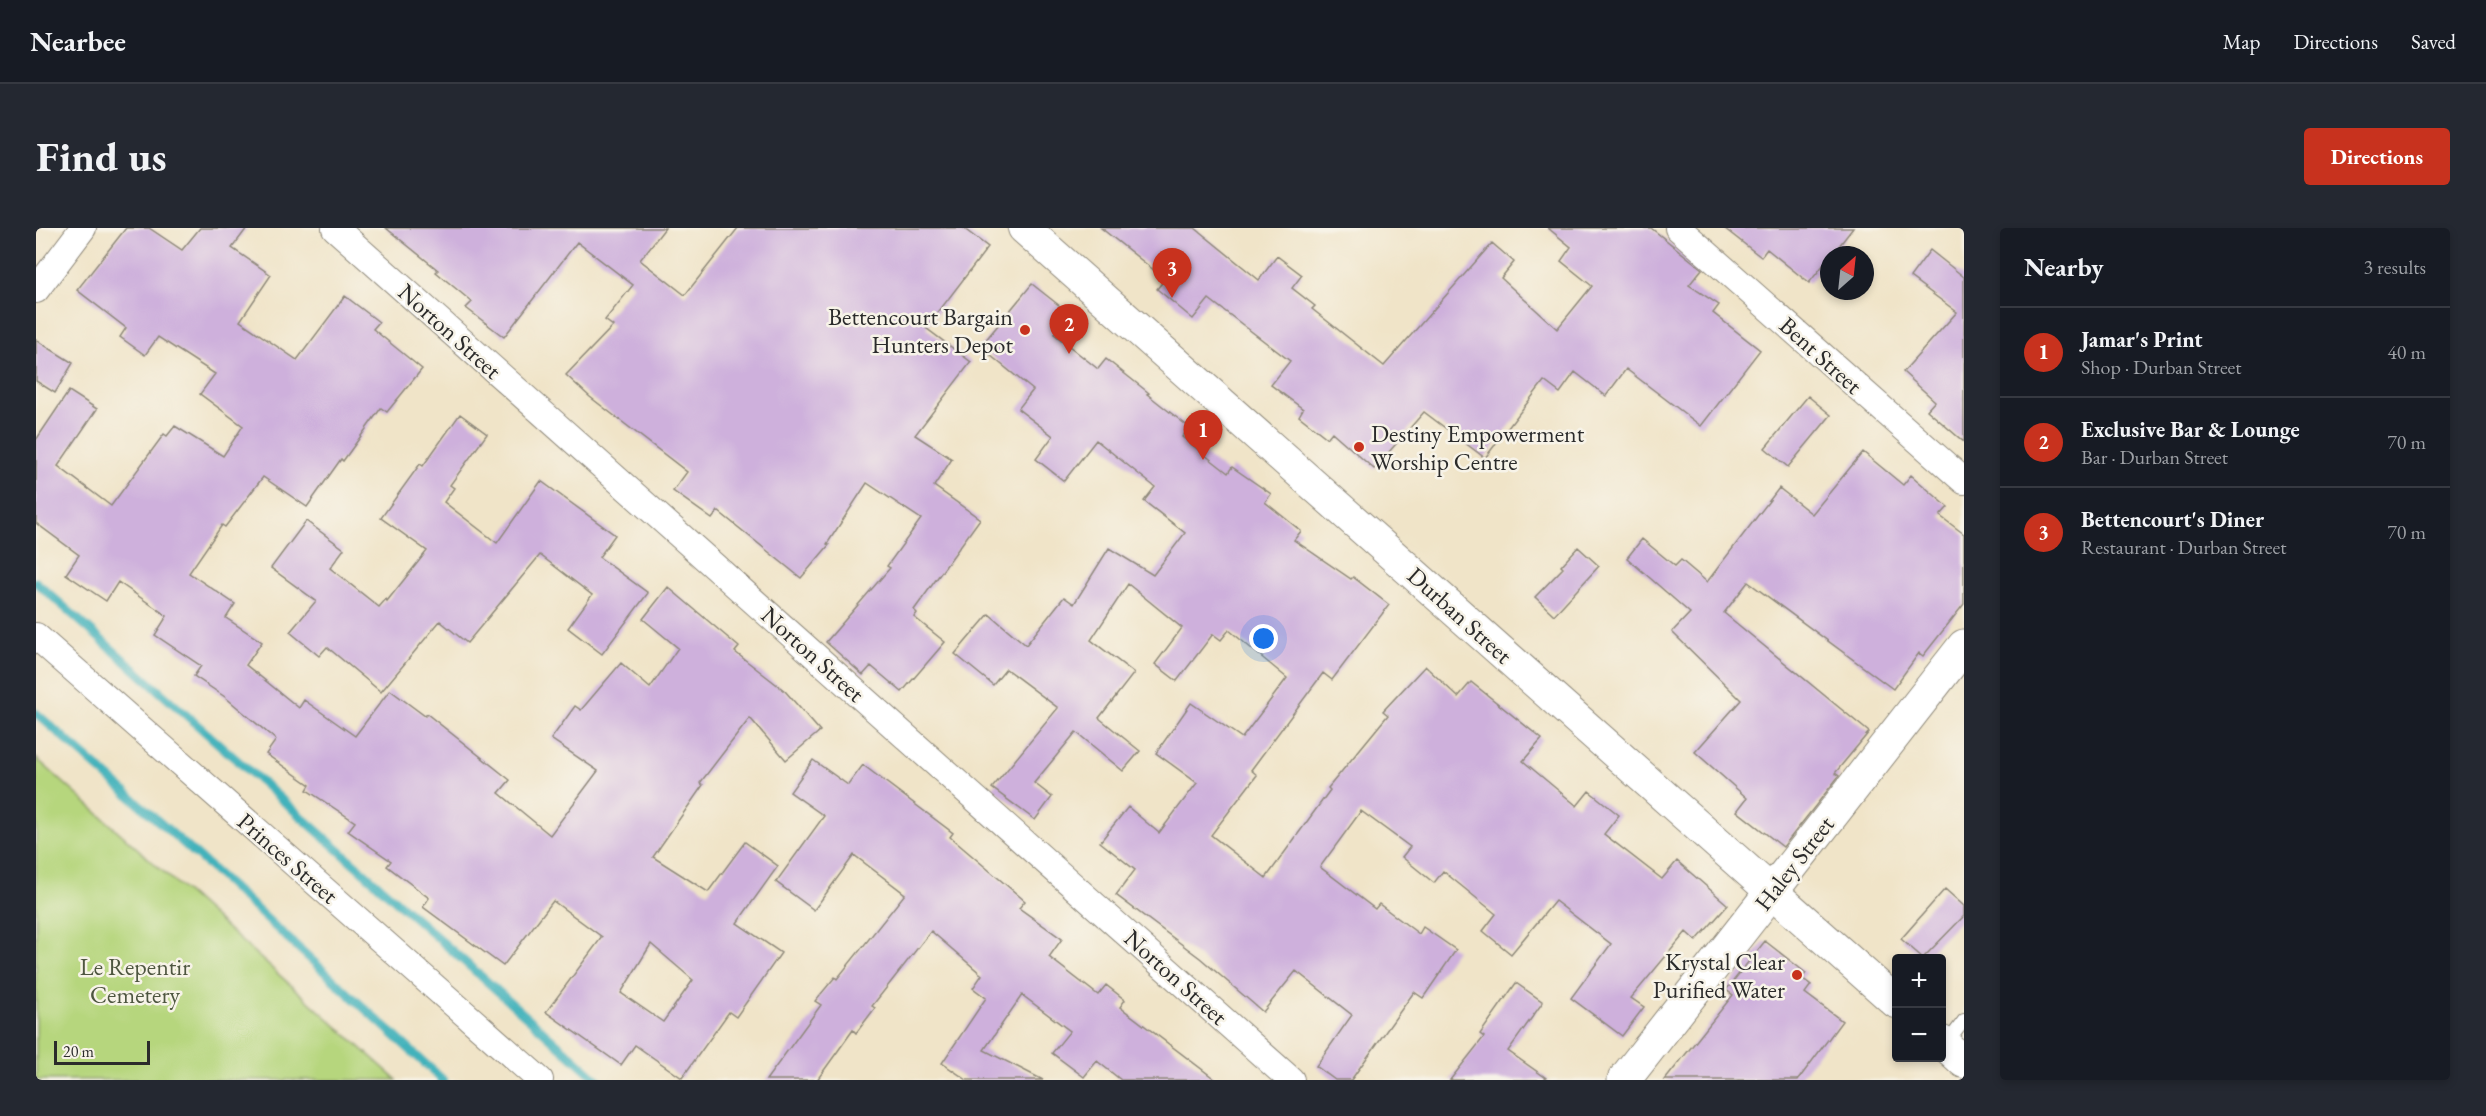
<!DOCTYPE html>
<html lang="en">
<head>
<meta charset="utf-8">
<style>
  :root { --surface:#171b24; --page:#242831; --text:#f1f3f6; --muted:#9ea1a6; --line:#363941; --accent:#c8321e }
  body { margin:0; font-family:"EB Garamond",serif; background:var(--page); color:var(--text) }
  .controls { position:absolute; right:18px; bottom:18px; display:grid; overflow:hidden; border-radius:6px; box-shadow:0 3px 9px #0003 }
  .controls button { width:54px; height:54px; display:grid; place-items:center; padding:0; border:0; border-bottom:2px solid var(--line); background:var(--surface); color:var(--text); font:30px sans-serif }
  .compass { position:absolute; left:1784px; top:18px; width:54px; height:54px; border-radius:50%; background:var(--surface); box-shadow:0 3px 9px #0003; rotate:27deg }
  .scale { position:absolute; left:18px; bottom:15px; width:96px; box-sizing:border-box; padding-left:6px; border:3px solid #2b2b2b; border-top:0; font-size:16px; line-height:21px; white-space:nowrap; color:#2b2b2b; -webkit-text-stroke:4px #f7f3e8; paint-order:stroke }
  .you { position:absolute; left:1228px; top:411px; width:21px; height:21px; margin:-15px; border:4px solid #fff; border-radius:50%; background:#1a73e8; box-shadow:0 0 0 9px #1a73e833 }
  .badge { display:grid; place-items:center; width:39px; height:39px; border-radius:50%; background:var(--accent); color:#fff; font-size:20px; font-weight:700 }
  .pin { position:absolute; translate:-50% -50px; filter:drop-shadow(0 2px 3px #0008) }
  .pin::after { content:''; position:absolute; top:32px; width:21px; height:18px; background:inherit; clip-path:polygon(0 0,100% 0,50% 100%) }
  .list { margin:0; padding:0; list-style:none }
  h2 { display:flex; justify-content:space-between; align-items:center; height:78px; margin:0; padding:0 24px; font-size:26px }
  h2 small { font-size:20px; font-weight:400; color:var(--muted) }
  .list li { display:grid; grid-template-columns:39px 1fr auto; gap:18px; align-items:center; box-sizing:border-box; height:90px; padding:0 24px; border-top:2px solid var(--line) }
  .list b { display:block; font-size:22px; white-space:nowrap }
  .list p { margin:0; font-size:20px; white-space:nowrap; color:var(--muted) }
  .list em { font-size:20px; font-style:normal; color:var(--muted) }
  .map { position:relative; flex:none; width:1928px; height:852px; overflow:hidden; border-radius:6px }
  header { display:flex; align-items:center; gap:36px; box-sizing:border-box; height:84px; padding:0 30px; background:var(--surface); border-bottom:2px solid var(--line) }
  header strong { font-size:28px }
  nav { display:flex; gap:33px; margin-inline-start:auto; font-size:21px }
  .intro { display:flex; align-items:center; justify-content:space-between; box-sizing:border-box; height:144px; padding:0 36px }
  h1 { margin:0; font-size:42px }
  .button { padding:15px 27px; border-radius:6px; background:var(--accent); color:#fff; font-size:21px; font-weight:700 }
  main { display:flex; gap:36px; padding:0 36px }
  aside { flex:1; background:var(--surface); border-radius:6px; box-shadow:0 3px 9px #0003 }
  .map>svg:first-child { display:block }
  .green { fill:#b6d67d; stroke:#708054; stroke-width:1.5 }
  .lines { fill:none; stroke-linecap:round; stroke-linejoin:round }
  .stream { stroke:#42b2bb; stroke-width:9 }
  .building { fill:#ceb0dc; fill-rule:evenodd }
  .service-casing { stroke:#8e887a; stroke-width:14 }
  .minor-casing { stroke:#8e887a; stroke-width:28 }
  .tertiary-casing { stroke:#8e887a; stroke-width:34 }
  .primary-casing { stroke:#8e887a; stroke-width:35 }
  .service { stroke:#fff; stroke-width:12 }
  .minor { stroke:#fff; stroke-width:26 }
  .tertiary { stroke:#fff; stroke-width:32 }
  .primary { stroke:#fff; stroke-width:33 }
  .poi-dot { fill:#c8321e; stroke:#f7f3e8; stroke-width:2 }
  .labels { text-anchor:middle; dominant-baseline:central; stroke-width:5; stroke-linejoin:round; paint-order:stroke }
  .poi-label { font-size:24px; fill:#2b2b2b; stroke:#f7f3e8; text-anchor:end }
  .street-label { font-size:24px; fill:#2b2b2b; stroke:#f7f3e8 }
  .park-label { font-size:24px; fill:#4e5640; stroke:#f7f3e8 }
</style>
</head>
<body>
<header>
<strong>Nearbee</strong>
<nav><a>Map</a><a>Directions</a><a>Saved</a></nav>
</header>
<div class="intro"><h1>Find us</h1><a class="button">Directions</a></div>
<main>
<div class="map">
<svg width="1928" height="852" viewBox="0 0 1928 852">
  <rect width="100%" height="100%" fill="#f7f3e8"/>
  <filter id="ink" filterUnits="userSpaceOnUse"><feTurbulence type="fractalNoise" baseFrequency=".0167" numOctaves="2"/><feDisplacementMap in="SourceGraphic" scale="12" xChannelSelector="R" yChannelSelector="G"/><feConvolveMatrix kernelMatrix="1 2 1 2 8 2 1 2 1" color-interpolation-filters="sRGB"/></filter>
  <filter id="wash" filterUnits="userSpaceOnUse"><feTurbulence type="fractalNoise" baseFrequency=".008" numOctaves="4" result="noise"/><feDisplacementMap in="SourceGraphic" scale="24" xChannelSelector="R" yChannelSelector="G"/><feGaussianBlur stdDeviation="1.35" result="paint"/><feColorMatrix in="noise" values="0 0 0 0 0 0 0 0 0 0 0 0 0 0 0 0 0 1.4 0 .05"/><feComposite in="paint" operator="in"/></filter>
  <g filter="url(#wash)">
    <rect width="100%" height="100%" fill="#f0e4c8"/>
    <!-- green -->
    <path class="green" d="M0,529v1l361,322h-361z"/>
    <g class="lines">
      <!-- stream -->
      <path class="stream" d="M0,354l562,498
        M0,485l164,145 243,222"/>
    </g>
    <g id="blocks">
      <!-- building -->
      <path class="building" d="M90,0h23l33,22 18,-22h47l-15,20 39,27 -31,46 57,39 48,-64 34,26 -6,7 49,40 -35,43 -6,-4 -38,53 -2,-2 -34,48 -44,-30 -38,50 -3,-2 -33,48 46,31 -9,14 36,24 -16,23 53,43 5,-8 51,36 35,-46 35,26 2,-2 83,66 -11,13 51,42 48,-64 -47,-32 24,-33 6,4 40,-47 29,25 28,-40 -35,-29 25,-32 71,60 -4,5 50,39 35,40 -34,29 -36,-42 -50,65 3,2 -50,72 55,35 37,-50 33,24 -41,57 44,30 -45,64 -7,-5 -47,66 -47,-33 -14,20 -75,-53 56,-75 -49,-36 -50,65 -80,-59 6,-9 -42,-32 4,-5 -43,-30 7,-9 -48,-32 3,-5 -44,-31 10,-14 -51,-43 -31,-21 7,-10 -46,-31 12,-19 -49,-34 -12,19 -40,-27 13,-19 -43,-32v-83l33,-49 28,18 -39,57 53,40 53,-72 3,2 8,-10 48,30 20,-30 -43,-32 15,-20 -57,-37 -13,18 -25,-18 6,-9 -49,-38zM615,716l42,36 -30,42 -42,-29z
        M350,0h279l-25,32 45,35 53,-67h225l25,19 -62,81 45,34 -56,73 37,24 -18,27 46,33 -66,91 3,3 -3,4 31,25 -43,50 -31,-26 -8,9 -37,-33 64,-74 -3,-2 34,-47 -54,-36 -40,61 2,1 -28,33 -83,-67 -6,8 -39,-28 14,-19 -97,-75 -24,-22 47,-49 -8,-6 28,-35 -56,-43 -73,95 -38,-29 6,-6 -36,-30 2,-2z
        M1065,0h94l64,52 18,-24 25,19 -10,13 23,18 -3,3 72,57 108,-123 22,19 -13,16 56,51 35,-43 -31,-25 10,-14 -23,-19h103l51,41 -13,16 30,20 -6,8 47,37 -59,76 -75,-57 -20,27 -31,-24 -15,21 -16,-12 -59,77 -61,-46 -50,57 -42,-37 -5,6 -28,-22 4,-7 -32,-24 19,-24 -81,-62 -16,20 -36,-30 8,-10z
        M1688,0h129l-21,27h-3v3l-20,25 -42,-34 -6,8z
        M1894,22l34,27v165l-37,-32 8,-9 -32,-29 54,-60 -47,-35z
        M996,56l38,30 -16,20 44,35 8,-10 43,34 -2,1 43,34 -8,9 46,36 4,-6 39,27 -6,8 36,29 -7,9 57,39 2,-2 36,28 -57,75 -9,-7 -72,97 6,5 -46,60 55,43 64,-88 -2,-2 60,-73 -5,-4 42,-45 33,31 13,-15 71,57 -19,22 54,45 12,-15 30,24 -15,19 58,45 15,-18 51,44 -32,36 -10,-9 -55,66 13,9 -22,29 -51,-38 40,-54 -56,-43 -44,53 -28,-23 13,-17 -53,-43 -9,12 -32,-26 8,-10 -49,-36 -41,56 55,42 4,-5 40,30 4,-7 33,23 -33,48 -9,-6 -63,88h-16l-19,-14 36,-51 -56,-44 -33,41 -63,-54 -84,-63 19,-25 -35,-28 28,-35 31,26 38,-50 -41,-30 35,-50 51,35 45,-60 -58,-48 -8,10 -8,-6 -36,47 -22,-17 27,-36 -54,-44 -37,56 43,33 -35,45 41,33 -17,20 -47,-39 -42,51 18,14 -17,23 -43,-32 66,-80 -52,-39 -13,16 -38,-31 34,-40 37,31 38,-48 10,7 35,-56 44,27 32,-42 -41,-32 11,-14 -59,-47 -32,41 -28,-22 17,-23 -35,-27 15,-19 -53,-43z
        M0,112l37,23 -18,30 -19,-12z
        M1772,168l23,19 -43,52 -23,-19z
        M424,186l27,20 -37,51 4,3 -10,14 53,41 44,-62 74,54 -16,22 49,36 -46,61 -34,-26 24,-33 -52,-40 -73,88 -27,-22 -59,71 -54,-45 -8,9 -29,-24 26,-31 -45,-33 35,-47 38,28 -14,19 49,39 7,-8 1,2 40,-50 -46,-33 39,-54 3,2z
        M1827,224l40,33 8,-10 37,32 -8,9 24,18v70l-41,52 -4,-3 -26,36 -145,-107 -24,31 145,119 -34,41 4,3 -56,71 -46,-36 10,-13 -52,-46 46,-52 -69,-68 18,-19 -63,-55 15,-19 33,27 6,-6 26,22 72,-94 33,26z
        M1542,319l21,19 -45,49 -19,-18 28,-29 -2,-2z
        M777,532l35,25 15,-20 90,68 -3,4 75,64 -6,7 43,31 -13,18 49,38 8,-10 19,15 -5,7 96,73h-95l-24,-19 -13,16 -32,-24 18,-22 -48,-36 -38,55 59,30h-76l-25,-17 44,-65 -13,-10 9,-13 -51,-44 -59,75 3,2 -19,25 -3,-3 -36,50h-51l55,-75 -6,-4 20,-24 2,2 68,-85 -51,-39 -40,55 -38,-28 48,-66 -34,-24z
        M1909,661l19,17v10l-41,42 -22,-19z
        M1729,713l41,32 -4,5 9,7 -6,8 37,28 -44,59h-133l68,-85 -7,-5z
        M1480,755l27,19 -35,49 41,29h-99l34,-43 -4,-3z"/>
    </g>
  </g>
  <g filter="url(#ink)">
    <use href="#blocks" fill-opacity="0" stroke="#8e887a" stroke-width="1.5"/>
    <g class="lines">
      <defs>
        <path id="service" d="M1910,816l18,-24"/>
        <path id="minor" d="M299,0l956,852
          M1642,0l286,253
          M0,62l47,-62
          M0,408l504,444"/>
        <path id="tertiary" d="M988,0l872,774
          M1906,814l22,20"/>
        <path id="primary" d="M1588,852l340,-434"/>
      </defs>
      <!-- service casing -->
      <use href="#service" class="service-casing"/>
      <!-- minor casing -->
      <use href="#minor" class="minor-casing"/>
      <!-- tertiary casing -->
      <use href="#tertiary" class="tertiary-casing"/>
      <!-- primary casing -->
      <use href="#primary" class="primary-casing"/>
      <!-- service -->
      <use href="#service" class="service"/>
      <!-- minor -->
      <use href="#minor" class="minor"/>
      <!-- tertiary -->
      <use href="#tertiary" class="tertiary"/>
      <!-- primary -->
      <use href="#primary" class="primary"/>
    </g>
  </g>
  <!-- markers -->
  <g class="poi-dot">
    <circle cx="989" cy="102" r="6"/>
    <circle cx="1323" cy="219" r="6"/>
    <circle cx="1761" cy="747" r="6"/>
  </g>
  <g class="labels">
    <!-- poi labels -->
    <g class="poi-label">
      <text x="977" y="88">Bettencourt Bargain<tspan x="977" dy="28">Hunters Depot</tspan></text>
      <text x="1335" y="205" text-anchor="start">Destiny Empowerment<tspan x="1335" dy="28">Worship Centre</tspan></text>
      <text x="1749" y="733">Krystal Clear<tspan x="1749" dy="28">Purified Water</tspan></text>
    </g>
    <!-- street labels -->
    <g class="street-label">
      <text transform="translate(414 103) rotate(42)">Norton Street</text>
      <text transform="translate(1785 127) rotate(42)">Bent Street</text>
      <text transform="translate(1424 387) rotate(42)">Durban Street</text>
      <text transform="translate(777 426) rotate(42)">Norton Street</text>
      <text transform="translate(252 630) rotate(41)">Princes Street</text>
      <text transform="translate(1758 635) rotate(-52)">Haley Street</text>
      <text transform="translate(1140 749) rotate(42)">Norton Street</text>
    </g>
    <!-- park labels -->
    <g class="park-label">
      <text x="99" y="738">Le Repentir<tspan x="99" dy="28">Cemetery</tspan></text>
    </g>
  </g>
</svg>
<div class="controls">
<button>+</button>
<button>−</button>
</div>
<svg class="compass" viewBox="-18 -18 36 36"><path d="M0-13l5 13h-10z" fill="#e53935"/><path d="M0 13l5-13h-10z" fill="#9ea1a6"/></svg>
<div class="scale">20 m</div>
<div class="you"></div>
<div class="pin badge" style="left:1167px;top:232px">1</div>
<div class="pin badge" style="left:1033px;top:126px">2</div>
<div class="pin badge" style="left:1136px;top:70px">3</div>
</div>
<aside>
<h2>Nearby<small>3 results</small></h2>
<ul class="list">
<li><span class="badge">1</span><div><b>Jamar's Print</b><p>Shop · Durban Street</p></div><em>40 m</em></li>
<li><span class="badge">2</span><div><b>Exclusive Bar &amp; Lounge</b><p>Bar · Durban Street</p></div><em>70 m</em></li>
<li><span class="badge">3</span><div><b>Bettencourt's Diner</b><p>Restaurant · Durban Street</p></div><em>70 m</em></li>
</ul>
</aside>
</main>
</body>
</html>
